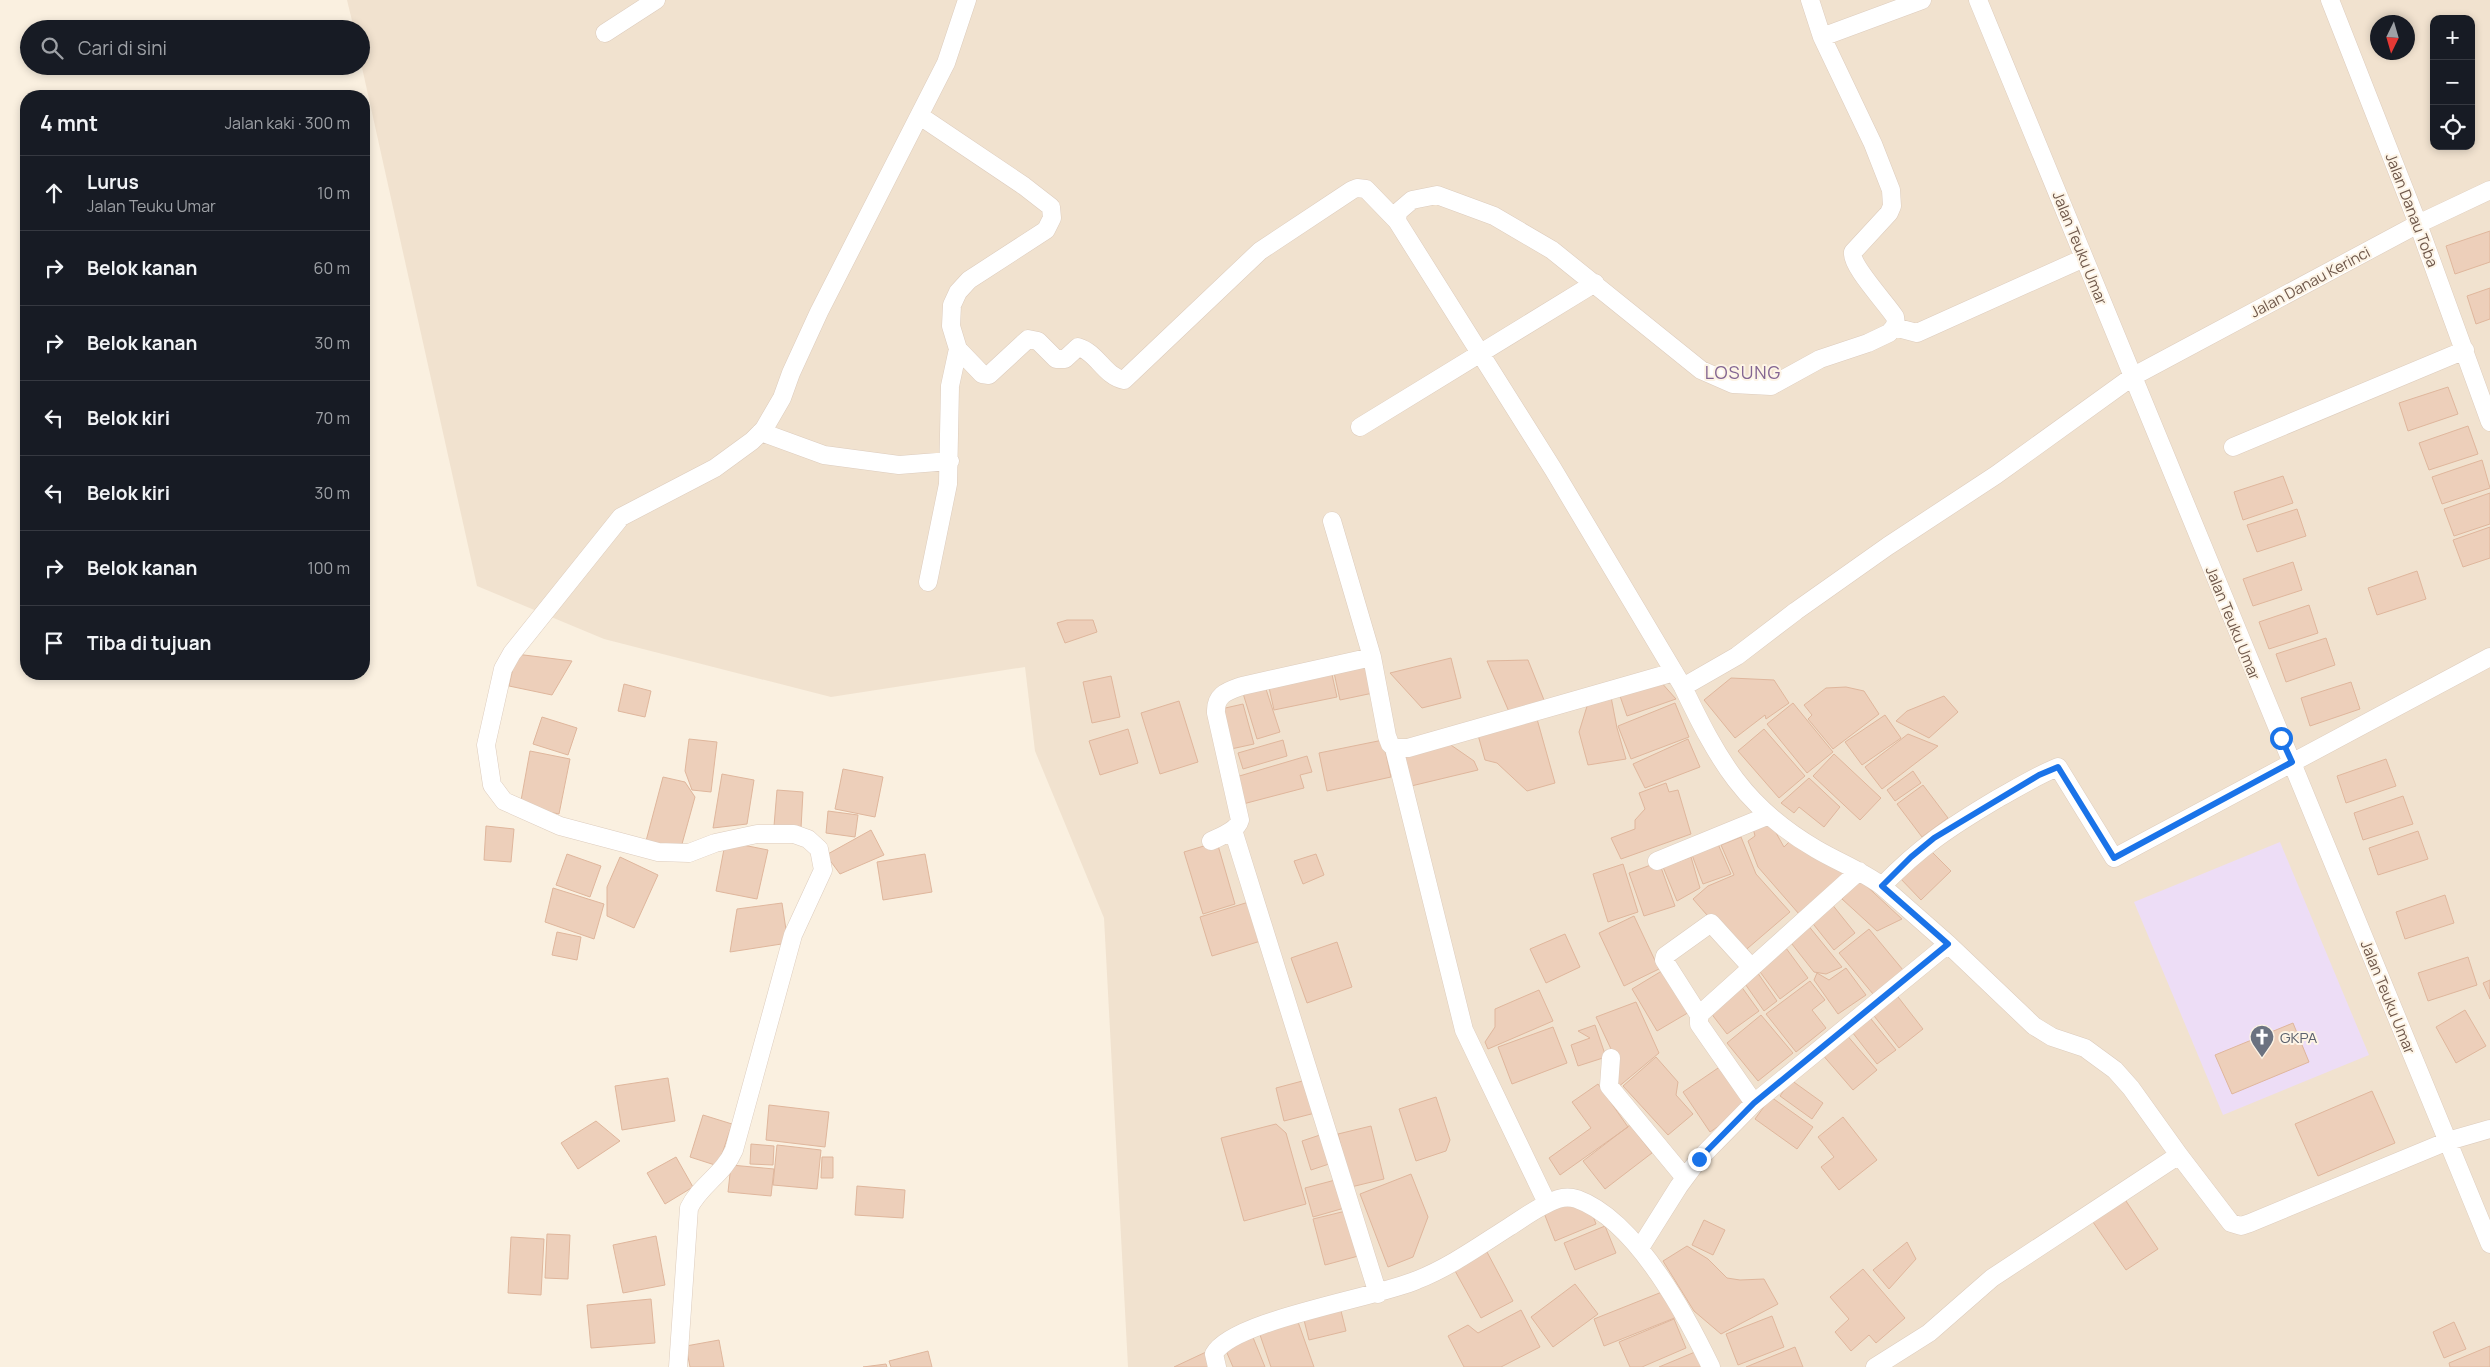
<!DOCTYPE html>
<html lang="id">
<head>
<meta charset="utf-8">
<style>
  :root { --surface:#171b24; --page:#20242c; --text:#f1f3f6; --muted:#9ea1a6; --line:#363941 }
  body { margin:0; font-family:Manrope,sans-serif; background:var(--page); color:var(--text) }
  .controls { position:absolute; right:15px; top:15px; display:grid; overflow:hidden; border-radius:10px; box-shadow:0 2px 8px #0003 }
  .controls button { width:45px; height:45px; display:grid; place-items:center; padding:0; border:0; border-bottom:1px solid var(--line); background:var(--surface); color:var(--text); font:25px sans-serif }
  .compass { position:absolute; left:2370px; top:15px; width:45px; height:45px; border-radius:50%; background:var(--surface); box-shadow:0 2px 8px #0003; rotate:185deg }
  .stop { position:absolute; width:15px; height:15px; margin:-11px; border:4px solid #1a73e8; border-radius:50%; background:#fff }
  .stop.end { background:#1a73e8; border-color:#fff; box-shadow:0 1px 5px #0008 }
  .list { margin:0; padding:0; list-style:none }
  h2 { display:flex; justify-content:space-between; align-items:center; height:65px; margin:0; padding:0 20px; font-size:21px }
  h2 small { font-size:16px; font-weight:400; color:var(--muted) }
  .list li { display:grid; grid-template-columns:32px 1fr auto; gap:15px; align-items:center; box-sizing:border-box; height:75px; padding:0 20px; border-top:1px solid var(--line) }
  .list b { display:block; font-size:19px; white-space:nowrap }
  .list p { margin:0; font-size:16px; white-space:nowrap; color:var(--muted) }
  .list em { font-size:16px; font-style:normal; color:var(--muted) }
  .icon { flex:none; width:28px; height:28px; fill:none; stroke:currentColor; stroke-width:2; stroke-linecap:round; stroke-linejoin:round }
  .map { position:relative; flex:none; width:2490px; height:1367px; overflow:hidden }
  .search { position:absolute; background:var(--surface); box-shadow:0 2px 8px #0003; left:20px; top:20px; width:350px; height:55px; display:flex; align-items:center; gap:12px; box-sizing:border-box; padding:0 18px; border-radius:28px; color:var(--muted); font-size:19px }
  .panel { position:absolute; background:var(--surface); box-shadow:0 2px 8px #0003; left:20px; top:90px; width:350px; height:590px; border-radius:20px }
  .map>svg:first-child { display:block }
  .residential { fill:#f1e2cf; fill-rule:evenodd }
  .education { fill:#edddf6 }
  .building { fill:#edcfba; stroke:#dfb69c }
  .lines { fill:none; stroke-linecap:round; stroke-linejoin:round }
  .street-casing { stroke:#ddccbd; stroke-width:19 }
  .street { stroke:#fff; stroke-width:18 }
  .route { stroke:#1a73e8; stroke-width:6 }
  .labels { text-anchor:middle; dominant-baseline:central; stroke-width:4; stroke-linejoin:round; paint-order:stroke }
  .street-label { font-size:15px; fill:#6e574a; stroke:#fdf4e6 }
  .worship-label { font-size:15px; fill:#5b616d; stroke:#fdf4e6; text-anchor:start }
  .quarter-label { font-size:18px; letter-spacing:1px; fill:#836592; stroke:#fdf4e6 }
</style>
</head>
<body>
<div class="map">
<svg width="2490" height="1367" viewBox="0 0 2490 1367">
  <rect width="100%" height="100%" fill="#faf0e0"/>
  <!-- residential -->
  <path class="residential" d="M347,0h2143v1367h-1362l-24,-449 -69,-167 -10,-84 -194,30 -227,-58 -127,-53 -116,-523v-34h-7zM2434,19h37v127h-37zM2378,22h30v30h-30z"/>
  <!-- education -->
  <path class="education" d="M2280,842l89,213 -146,60 -89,-213z"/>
  <!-- building -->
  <path class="building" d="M2490,231v31l-35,12 -9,-28z
    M2490,288v31l-14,5 -9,-28z
    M2448,387l10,27 -50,17 -9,-28z
    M2468,426l10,28 -49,16 -10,-27z
    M2482,460l8,28 -48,16 -10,-27z
    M2283,476l10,27 -50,17 -9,-28z
    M2490,493v31l-36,12 -10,-27z
    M2297,509l9,27 -49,16 -10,-27z
    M2490,527v31l-27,9 -10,-27z
    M2293,562l9,28 -49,16 -10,-27z
    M2417,571l9,28 -49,16 -9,-27z
    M2309,605l9,28 -49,16 -10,-27z
    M1067,620h26l4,12 -32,11 -8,-20z
    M2326,638l9,27 -49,17 -10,-28z
    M516,654l56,7 -20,34 -43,-9z
    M1451,658l10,40 -39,10 -32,-35z
    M1528,660l16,40 -34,14 -23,-53z
    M1359,662l10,9 4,22 -33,7 -7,-32z
    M1331,670l6,27 -63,13 -6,-27z
    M1111,676l9,41 -28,6 -9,-41z
    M1731,678l43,2 15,23 -23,16 -1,-4 -30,23 -31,-38z
    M1660,681l16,18 -49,17 -7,-20z
    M2351,682l9,27 -50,17 -9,-28z
    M1264,683l16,49 -23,7 -15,-49z
    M624,684l27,7 -6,26 -27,-6z
    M1846,687l18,4 15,23 -46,35 -25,-30 4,-4 -8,-10 22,-17z
    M1944,696l14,16 -29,26 -33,-17 11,-10z
    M1611,697l6,31 9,31 -38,6 -9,-33 9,-29z
    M1179,701l19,61 -38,12 -19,-61z
    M1675,703l14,34 -58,22 -13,-33z
    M1793,703l40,49 -26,21 -40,-49z
    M1243,704l11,40 -23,5 -10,-40z
    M1885,715l16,23 -39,27 -17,-23z
    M542,717l35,11 -9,27 -35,-11z
    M1537,719l18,64 -28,8 -30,-28 -12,-3 -7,-25z
    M1128,729l10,34 -38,12 -11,-34z
    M1764,729l41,47 -26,22 -41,-47z
    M1908,734l30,12 -56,43 -17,-22z
    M689,739l28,3 -6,50 -19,-2 -7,-19z
    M1688,739l12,28 -55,21 -12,-24z
    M1283,740l4,16 -44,13 -5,-16z
    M1383,740l8,37 -64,14 -8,-38z
    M1448,743l26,18 4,9 -71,17 -8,-33z
    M530,751l40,8 -11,55 -39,-8z
    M1834,754l47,44 -21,22 -47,-44z
    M1307,756l5,16 -12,3 4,13 -61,16 -7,-27z
    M2386,759l10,27 -50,17 -9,-27z
    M843,769l40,8 -8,40 -40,-8z
    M1913,771l8,12 -26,18 -8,-11z
    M722,774l32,6 -7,44 -34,4z
    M663,777l22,5 10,15 -13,47 -19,1 -17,-4z
    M1809,778l31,29 -16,20 -25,-20 -5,6 -13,-10z
    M1666,783l3,9 9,-2 13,44 -70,25 -10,-21 24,-9v-9l10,-11 -6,-16z
    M1923,785l25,33 -26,19 -25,-33z
    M777,790l26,2 -2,36 -27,-2z
    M2403,796l10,28 -50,16 -9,-27z
    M828,811l30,4 -3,22 -29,-4z
    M1771,824l13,23 8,-8 53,35 -46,40 -41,-47 -10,-26 7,-5 -2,-8z
    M486,826l28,3 -3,33 -27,-2z
    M871,830l13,25 -44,19 -14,-19z
    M2418,831l10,28 -50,16 -9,-27z
    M1741,837l15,37 34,38 -49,42 -48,-55 15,-13 26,-11 -13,-30z
    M1217,842l18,62 -32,10 -19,-62z
    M738,844l30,6 -11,49 -41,-8 8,-42z
    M1718,844l13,30 -28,10 -11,-29z
    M1928,848l23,23 -30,29 -22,-23z
    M567,854l34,12 -11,31 -34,-12z
    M925,854l7,38 -49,8 -6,-38z
    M1316,854l8,21 -21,9 -9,-23z
    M620,857l38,18 -24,53 -27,-12v-29z
    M1691,857l9,31 -23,13 -14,-34z
    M1659,862l16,44 -31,10 -15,-43z
    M1623,864l15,48 -30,10 -15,-48z
    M1860,880l42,39 -25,12 -35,-32z
    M553,888l51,16 -10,35 -49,-17z
    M2445,895l9,28 -49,16 -9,-27z
    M1252,901l12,39 -52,16 -12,-39z
    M782,903l6,40 -58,9 7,-43z
    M1831,903l24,30 -21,17 -24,-30z
    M1634,916l25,53 -35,17 -25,-53z
    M1807,924l35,43 -16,7 -12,-2 -26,-33z
    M1869,929l34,41 -30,24 -34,-41z
    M557,932l24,5 -4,23 -25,-5z
    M1565,934l15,33 -34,16 -16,-34z
    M1337,942l15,45 -45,16 -16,-45z
    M1783,944l25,34 -28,21 -25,-34z
    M2468,957l9,28 -49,16 -10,-28z
    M1846,968l20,27 -28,19 -24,-34 3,-7 12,7z
    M1665,969l26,42 -34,20 -25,-42z
    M1755,969l22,32 -13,10 -23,-33z
    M2490,980v19l-7,-16z
    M1810,981l15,19 -13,10 14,18 -30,24 -30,-38z
    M1738,982l21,29 -32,23 -20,-26z
    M1539,990l14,31 -65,28 -3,-7 10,-15v-18z
    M1895,993l28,36 -24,19 -28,-36z
    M1636,1002l23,51 -42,35 -6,-39 -15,-32z
    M2465,1010l21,36 -30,17 -20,-36z
    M1867,1014l29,36 -19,14 -28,-36z
    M1761,1015l32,38 -35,28 -31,-38z
    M2293,1023l16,39 -77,32 -17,-39z
    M1595,1025l11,32 -28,9 -7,-21 19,-7 -12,-7z
    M1553,1027l14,36 -55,21 -14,-37z
    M1845,1033l32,37 -24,20 -32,-37z
    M1656,1057l22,25 -2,13 17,19 -25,21 -45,-49z
    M1721,1066l27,40 -38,26 -27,-40z
    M668,1078l7,43 -53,9 -7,-44z
    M1310,1079l9,33 -35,9 -8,-33z
    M1791,1080l32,23 -11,16 -32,-23z
    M1598,1084l30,43 -68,48 -11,-17 42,-30 -19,-26z
    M2372,1091l23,52 -77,33 -23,-52z
    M1436,1097l14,43 -4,11 -30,10 -17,-52z
    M1771,1097l42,30 -16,22 -42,-30z
    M769,1105l60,7 -4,35 -59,-7z
    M703,1115l29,9 -14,42 -28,-9z
    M1843,1117l34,43 -38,30 -18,-23 13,-10 -16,-20z
    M596,1121l24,20 -42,28 -17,-26z
    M1276,1124l10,9 20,71 -62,17 -23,-83z
    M1630,1125l22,28 -47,36 -22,-28z
    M1371,1126l13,53 -33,8 -13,-53z
    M1326,1133l9,29 -24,8 -9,-29z
    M751,1144l23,2 -1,19 -23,-1z
    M777,1145l44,5 -4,39 -44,-4z
    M676,1157l17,30 -28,17 -18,-31z
    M822,1157h11v21h-12z
    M731,1165l43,4 -3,27 -43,-4z
    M1411,1174l17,43 -15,40 -25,10 -28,-73z
    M1339,1179l9,28 -35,10 -8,-29z
    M857,1186l48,4 -2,28 -48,-3z
    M2122,1195l36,54 -32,21 -33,-48z
    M1574,1201l16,7 6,16 -41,17 -11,-28z
    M1350,1210l12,45 -37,10 -12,-46z
    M1704,1220l21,10 -12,25 -21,-10z
    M1605,1226l11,27 -41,17 -11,-27z
    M547,1234l23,1 -2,44 -23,-1z
    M656,1236l9,49 -42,8 -10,-48z
    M511,1237l33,2 -3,56 -33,-2z
    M1907,1242l9,17 -27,30 -16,-19z
    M1687,1246l21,13 19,19 13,2 24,-1 14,25 -57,30 -27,-23 -31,-50z
    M1487,1252l26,49 -32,17 -27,-49z
    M1863,1269l42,49 -29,25 -7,-8 -18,16 -16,-19 14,-13 -19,-22z
    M1575,1284l23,30 -45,33 -22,-30z
    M1667,1290l10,27 -73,29 -10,-27z
    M651,1299l4,44 -64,5 -4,-43z
    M1340,1307l6,24 -37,9 -6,-24z
    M1521,1310l19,37 -39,20h-37l-16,-31 20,-11 10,8z
    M1772,1316l12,31 -46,18 -12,-31z
    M1297,1319l17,48h-43l-12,-35z
    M1674,1319l12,29 -44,19h-12l-11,-25z
    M2454,1322l12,27 -22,9 -11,-26z
    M1252,1335l13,32h-32l-9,-21z
    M719,1340l5,27h-34l-4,-21z
    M2490,1346v21h-40l-1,-4z
    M1795,1347l8,20h-57z
    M928,1351l4,16h-41l-2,-6z
    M1206,1352l7,15h-39z
    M1695,1352l7,15h-43z
    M886,1364l1,3h-24z"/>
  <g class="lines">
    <defs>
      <path id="street" d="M1978,0l512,1244
        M2330,0l88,224 72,198
        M605,33l51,-33
        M1822,37l100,-37
        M920,116l104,70 27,21 1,11 -6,12 -77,50 -11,12 -6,13 -1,21 7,23 -8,37 -2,98 -20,98
        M1397,221l1,-9 14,-12 25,-5 57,21 58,34 149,120 32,14 38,2 49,-27 48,-16 21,-10 7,-8 -1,-8c-8,-13 -45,-52 -42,-65l36,-39 3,-7 -1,-16 -18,-46 -51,-107 -12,-37
        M1894,327l23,6 167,-75
        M958,349l24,25 7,1 39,-36 10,2 18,18h9l13,-12c20,6 26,29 46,33l136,-129 92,-61 5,-2 9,1 31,32 156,248 130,218c35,73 61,120 133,162 22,13 46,22 66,37l66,58 86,82 18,11 33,11 30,22 16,18 48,67 52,68 10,3 9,-3 198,-82 42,-12
        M1360,427l235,-144
        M761,432l63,23 75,10 51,-4
        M2233,447l232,-97
        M1332,521l40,136 15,79 3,8 4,4h14l266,-76
        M1683,687l54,-31 59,-45 92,-65 108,-71 136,-98 286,-153 72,-34
        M1394,748l70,282 83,173
        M1233,830l145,464
        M1211,841c10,-5 26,-10 29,-21l-24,-107c-1,-19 12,-22 26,-27l130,-29
        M1657,861l110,-45
        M1882,886c39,-40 68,-59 115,-87 20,-11 39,-23 61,-32l56,91 376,-201
        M1699,1015l-35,-55 1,-4 46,-33 40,44
        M1611,1058l-2,28 76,92
        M1754,1103l-55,-79v-9l160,-144
        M1640,1248l39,-62 20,-27 55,-56 194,-159
        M678,1367l11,-159c11,-23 35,-34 45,-58l59,-215 30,-65 -4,-21 -11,-10 -14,-5h-37l-42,9 -26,10 -31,-1 -98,-26 -56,-25 -12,-16 -6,-40 17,-76 9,-16 109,-136 94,-49 37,-27 12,-12 18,-31 9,-25 28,-61 127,-249 21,-63
        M1217,1367l-3,-13c18,-34 162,-56 203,-74 33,-13 62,-34 92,-53 16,-10 31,-22 49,-28 6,-2 13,-2 19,0 58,21 108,114 134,168
        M1875,1367l54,-34 63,-55 187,-123"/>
    </defs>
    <!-- street casing -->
    <use href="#street" class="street-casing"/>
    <!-- street -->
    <use href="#street" class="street"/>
  </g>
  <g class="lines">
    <!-- route -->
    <path class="route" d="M1699,1159l55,-56 194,-159 -66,-58 29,-29 23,-19 105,-63 19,-8 56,91 178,-96 -11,-24"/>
  </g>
  <!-- icons -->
  <defs>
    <symbol id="church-pin" viewBox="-11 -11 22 30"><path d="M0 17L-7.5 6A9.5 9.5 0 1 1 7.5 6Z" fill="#6b7280" stroke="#fdf4e6"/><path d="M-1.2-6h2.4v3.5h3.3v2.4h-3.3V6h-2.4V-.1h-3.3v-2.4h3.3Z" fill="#fff"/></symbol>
  </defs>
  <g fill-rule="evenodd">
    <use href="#church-pin" x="2248" y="1023" width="28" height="38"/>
  </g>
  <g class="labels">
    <!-- street labels -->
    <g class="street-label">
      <text transform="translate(2412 210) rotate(69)">Jalan Danau Toba</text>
      <text transform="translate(2080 248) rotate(68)">Jalan Teuku Umar</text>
      <text transform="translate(2310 282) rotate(-28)">Jalan Danau Kerinci</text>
      <text transform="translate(2233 623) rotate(68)">Jalan Teuku Umar</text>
      <text transform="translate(2388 997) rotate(68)">Jalan Teuku Umar</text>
    </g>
    <!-- worship labels -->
    <g class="worship-label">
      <text x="2280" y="1037">GKPA</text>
    </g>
    <!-- quarter labels -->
    <g class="quarter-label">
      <text x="1743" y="372">LOSUNG</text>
    </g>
  </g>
</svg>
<div class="controls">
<button>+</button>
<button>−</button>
<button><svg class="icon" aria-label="locate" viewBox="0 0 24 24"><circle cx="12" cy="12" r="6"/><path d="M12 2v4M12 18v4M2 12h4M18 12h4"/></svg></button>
</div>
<svg class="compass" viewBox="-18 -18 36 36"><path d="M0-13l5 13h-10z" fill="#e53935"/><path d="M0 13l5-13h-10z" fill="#9ea1a6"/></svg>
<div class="stop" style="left:2281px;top:738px"></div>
<div class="stop end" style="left:1699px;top:1159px"></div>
<div class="search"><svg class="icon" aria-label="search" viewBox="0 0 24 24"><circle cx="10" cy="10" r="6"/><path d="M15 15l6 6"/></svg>Cari di sini</div>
<section class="panel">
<h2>4 mnt<small>Jalan kaki · 300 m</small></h2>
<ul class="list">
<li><svg class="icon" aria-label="ahead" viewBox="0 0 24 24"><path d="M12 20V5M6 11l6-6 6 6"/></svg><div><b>Lurus</b><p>Jalan Teuku Umar</p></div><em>10 m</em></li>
<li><svg class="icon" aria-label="right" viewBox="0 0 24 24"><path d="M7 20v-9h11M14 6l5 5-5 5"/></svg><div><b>Belok kanan</b></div><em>60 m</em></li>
<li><svg class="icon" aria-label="right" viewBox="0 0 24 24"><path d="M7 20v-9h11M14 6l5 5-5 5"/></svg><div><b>Belok kanan</b></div><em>30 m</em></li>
<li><svg class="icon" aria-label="left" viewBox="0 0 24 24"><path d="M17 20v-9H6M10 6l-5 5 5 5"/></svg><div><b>Belok kiri</b></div><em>70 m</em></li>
<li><svg class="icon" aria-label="left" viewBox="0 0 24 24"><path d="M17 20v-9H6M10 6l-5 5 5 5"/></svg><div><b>Belok kiri</b></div><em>30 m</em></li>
<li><svg class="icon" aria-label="right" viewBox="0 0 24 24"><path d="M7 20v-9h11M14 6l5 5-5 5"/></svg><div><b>Belok kanan</b></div><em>100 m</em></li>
<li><svg class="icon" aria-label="arrive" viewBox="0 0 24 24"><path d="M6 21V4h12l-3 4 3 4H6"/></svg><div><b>Tiba di tujuan</b></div></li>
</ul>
</section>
</div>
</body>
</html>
